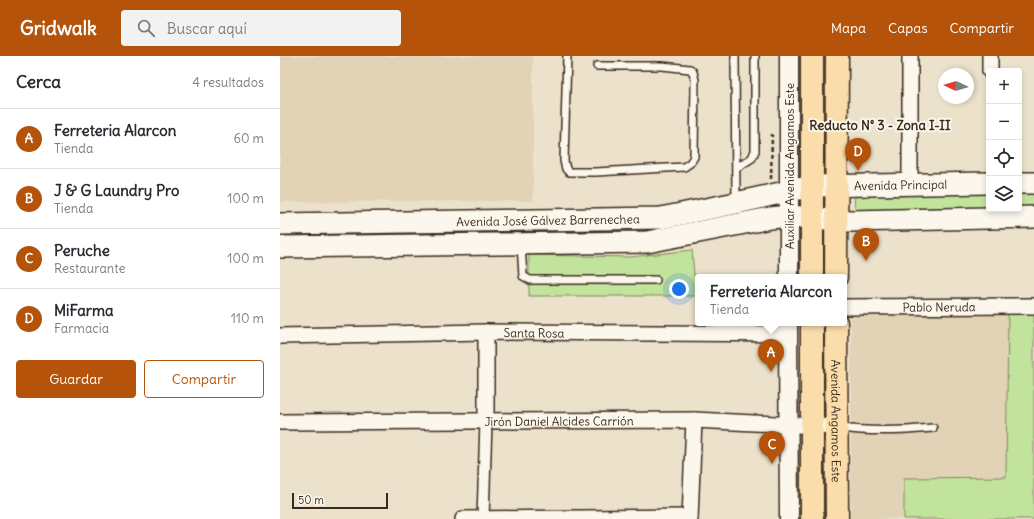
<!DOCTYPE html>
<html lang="es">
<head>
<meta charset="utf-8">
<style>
  :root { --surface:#fff; --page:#f2f2f3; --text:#2b2b33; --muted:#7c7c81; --line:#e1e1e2; --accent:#b45309 }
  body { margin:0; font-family:Delius,sans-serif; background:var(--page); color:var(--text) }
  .controls { position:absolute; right:12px; top:12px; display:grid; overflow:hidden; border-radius:4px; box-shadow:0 2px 6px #0003 }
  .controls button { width:36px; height:36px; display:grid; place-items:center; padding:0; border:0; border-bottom:1px solid var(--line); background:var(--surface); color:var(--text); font:20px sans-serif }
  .compass { position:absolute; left:658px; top:12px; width:36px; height:36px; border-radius:50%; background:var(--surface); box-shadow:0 2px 6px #0003; rotate:274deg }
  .scale { position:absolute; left:12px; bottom:10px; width:96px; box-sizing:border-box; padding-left:4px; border:2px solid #3b2a1e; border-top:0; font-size:11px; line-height:14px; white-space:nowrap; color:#3b2a1e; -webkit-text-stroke:3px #fbf7ec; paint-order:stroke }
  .you { position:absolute; left:399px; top:233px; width:14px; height:14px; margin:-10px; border:3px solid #fff; border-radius:50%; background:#1a73e8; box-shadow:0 0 0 6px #1a73e833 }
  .badge { display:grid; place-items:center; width:26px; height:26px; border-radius:50%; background:var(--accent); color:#fff; font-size:13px; font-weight:700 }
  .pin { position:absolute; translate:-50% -33px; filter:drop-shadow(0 1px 2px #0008) }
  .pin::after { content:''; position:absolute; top:21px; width:14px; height:12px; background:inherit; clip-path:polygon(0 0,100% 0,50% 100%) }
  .popup { position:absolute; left:415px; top:218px; width:152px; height:52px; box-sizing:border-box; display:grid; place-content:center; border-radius:4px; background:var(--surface); filter:drop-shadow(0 1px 3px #0005); font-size:13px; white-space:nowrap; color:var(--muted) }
  .popup b { font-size:15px; color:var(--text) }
  .popup::after { content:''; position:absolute; left:50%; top:100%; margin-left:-8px; border:8px solid transparent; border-top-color:var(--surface) }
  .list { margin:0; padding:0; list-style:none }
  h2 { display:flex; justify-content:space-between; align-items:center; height:52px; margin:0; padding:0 16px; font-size:17px }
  h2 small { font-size:13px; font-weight:400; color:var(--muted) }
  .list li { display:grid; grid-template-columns:26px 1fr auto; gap:12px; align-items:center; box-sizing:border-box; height:60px; padding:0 16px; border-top:1px solid var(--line) }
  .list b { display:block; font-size:15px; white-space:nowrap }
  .list p { margin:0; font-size:13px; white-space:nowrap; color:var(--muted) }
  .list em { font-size:13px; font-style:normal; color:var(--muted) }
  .actions { display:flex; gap:8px; padding:12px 16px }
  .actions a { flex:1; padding:9px 0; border:1px solid var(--accent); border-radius:4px; text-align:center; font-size:14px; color:var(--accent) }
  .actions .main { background:var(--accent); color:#fff }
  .icon { flex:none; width:22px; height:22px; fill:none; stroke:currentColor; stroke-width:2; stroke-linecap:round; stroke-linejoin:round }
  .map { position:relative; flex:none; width:754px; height:463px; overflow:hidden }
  header { display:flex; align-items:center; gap:24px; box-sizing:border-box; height:56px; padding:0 20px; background:var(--accent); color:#fff }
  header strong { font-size:19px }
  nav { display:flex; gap:22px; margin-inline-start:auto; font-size:14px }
  .search { width:280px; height:36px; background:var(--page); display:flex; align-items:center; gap:10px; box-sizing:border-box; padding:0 14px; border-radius:4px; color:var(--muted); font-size:15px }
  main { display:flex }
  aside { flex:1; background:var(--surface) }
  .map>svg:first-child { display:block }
  .built { fill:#e2d3b6 }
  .green { fill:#c2e39c; stroke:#7e865d }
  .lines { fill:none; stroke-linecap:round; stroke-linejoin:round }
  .service-casing { stroke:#3b2a1e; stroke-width:10 }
  .pedestrian-casing { stroke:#3b2a1e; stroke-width:14 }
  .minor-casing { stroke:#3b2a1e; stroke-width:18 }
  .tertiary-casing { stroke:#3b2a1e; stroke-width:21 }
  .secondary-casing { stroke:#3b2a1e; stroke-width:24 }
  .primary-casing { stroke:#3b2a1e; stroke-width:25 }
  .path { stroke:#3b2a1e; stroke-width:2.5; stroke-dasharray:4 3; stroke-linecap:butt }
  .service { stroke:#fbf7ec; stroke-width:7 }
  .pedestrian { stroke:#fbf7ec; stroke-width:11 }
  .minor { stroke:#fbf7ec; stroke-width:15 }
  .tertiary { stroke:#fbf7ec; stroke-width:18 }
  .secondary { stroke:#fbf7ec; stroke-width:21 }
  .primary { stroke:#faddab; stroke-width:22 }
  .labels { text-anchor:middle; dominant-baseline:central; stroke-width:4; stroke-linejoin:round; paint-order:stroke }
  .street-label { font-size:12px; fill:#3b2a1e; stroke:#fbf7ec }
  .neighbourhood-label { font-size:13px; font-weight:bold; fill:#3b2a1e; stroke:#fbf7ec }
</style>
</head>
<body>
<header>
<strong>Gridwalk</strong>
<div class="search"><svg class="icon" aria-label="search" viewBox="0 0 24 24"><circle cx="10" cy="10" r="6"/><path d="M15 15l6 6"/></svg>Buscar aquí</div>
<nav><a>Mapa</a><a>Capas</a><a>Compartir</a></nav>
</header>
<main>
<aside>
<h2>Cerca<small>4 resultados</small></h2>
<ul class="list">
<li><span class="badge">A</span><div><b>Ferreteria Alarcon</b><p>Tienda</p></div><em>60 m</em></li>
<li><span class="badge">B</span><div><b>J &amp; G Laundry Pro</b><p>Tienda</p></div><em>100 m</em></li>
<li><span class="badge">C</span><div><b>Peruche</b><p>Restaurante</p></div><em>100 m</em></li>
<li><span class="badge">D</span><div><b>MiFarma</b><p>Farmacia</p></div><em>110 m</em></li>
</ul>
<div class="actions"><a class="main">Guardar</a><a>Compartir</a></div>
</aside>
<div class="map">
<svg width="754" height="463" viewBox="0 0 754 463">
  <rect width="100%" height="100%" fill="#ece2cc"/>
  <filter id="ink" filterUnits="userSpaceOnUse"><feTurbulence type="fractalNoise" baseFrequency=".025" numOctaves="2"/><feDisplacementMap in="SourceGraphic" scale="8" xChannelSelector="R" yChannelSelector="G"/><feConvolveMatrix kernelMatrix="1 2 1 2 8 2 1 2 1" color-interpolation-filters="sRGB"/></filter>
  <g filter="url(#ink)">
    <!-- built -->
    <path class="built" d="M0,0h253v145l-253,1z
      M728,258l-2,163 -102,1v41h-53v-204z"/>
    <!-- green -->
    <path class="green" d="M709,134v19h30v-19l15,1v19l-176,3c-4,-6 -4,-10 -3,-17z
      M312,171v9l-312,4v-9z
      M412,194l2,25 15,2h-11v19h-169v-41l101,2z
      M728,258h26v205h-130v-41l102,-1z
      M541,267h3l3,9 -1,72h-7z
      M541,388h6l-1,75h-5z"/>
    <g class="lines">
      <defs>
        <path id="service" d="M287,0l-3,105 2,8 3,3h27l88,-5 6,-4 4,-6 1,-77 -2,-8 -3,-3 -28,-3h-65
          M455,0l1,145
          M456,112l16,-10 3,-7v-95
          M241,189l2,31 7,4h126
          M560,372c31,4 61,3 93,0"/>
        <path id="pedestrian" d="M203,463l3,-98"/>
        <g id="minor">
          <path d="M710,0v15"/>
          <path d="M630,129v-129"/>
          <path id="s1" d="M564,251l190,-1"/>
          <path id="s2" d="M0,280l206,-4 302,2"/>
          <path d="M206,365v-89"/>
          <path id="s3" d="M0,366l414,-2 143,7"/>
          <path d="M183,463l227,-2"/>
          <path d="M410,463l4,-99"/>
        </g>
        <path id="tertiary" d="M509,221v-221
          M508,267l1,196"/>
        <g id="secondary">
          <path d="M739,127h15"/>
          <path id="s4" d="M0,168l381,-6 75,-15 76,-17 177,-3"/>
          <path d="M0,191l367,-5 123,-24 19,-2 61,5 184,-4"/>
        </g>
        <g id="primary">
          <path d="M532,221v-221"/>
          <path d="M556,221l1,-221"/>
          <path d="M532,267v196"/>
          <path id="s5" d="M556,267l1,196"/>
        </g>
      </defs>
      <!-- service casing -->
      <use href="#service" class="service-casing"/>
      <!-- pedestrian casing -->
      <use href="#pedestrian" class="pedestrian-casing"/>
      <!-- minor casing -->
      <use href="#minor" class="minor-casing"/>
      <!-- tertiary casing -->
      <use href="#tertiary" class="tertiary-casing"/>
      <!-- secondary casing -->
      <use href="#secondary" class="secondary-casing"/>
      <!-- primary casing -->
      <use href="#primary" class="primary-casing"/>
      <!-- path -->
      <path class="path" d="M491,123l1,-45"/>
      <!-- service -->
      <use href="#service" class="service"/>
      <!-- pedestrian -->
      <use href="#pedestrian" class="pedestrian"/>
      <!-- minor -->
      <use href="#minor" class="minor"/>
      <!-- tertiary -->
      <use href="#tertiary" class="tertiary"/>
      <!-- secondary -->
      <use href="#secondary" class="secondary"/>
      <!-- primary -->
      <use href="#primary" class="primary"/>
    </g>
  </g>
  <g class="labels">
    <!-- street labels -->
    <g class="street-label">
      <text transform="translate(509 110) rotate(-90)">Auxiliar Avenida Angamos Este</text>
      <text stroke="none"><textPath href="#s4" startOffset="624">Avenida Principal</textPath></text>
      <text stroke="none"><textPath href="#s4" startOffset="268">Avenida José Gálvez Barrenechea</textPath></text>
      <text stroke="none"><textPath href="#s1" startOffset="95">Pablo Neruda</textPath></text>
      <text stroke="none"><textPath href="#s2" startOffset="254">Santa Rosa</textPath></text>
      <text stroke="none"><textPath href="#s3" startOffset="279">Jirón Daniel Alcides Carrión</textPath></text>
      <text stroke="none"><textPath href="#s5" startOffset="98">Avenida Angamos Este</textPath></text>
    </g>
    <!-- neighbourhood labels -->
    <g class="neighbourhood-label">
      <text x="600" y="69">Reducto N° 3 - Zona I-II</text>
    </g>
  </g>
</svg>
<div class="controls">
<button>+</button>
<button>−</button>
<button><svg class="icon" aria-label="locate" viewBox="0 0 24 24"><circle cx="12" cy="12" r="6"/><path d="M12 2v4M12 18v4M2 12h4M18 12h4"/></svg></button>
<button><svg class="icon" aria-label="layers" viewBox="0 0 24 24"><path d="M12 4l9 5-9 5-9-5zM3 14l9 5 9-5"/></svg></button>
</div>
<svg class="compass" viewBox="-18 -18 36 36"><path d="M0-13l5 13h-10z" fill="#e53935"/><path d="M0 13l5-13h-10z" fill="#7c7c81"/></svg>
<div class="scale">50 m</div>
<div class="you"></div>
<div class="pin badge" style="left:491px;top:316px">A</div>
<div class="popup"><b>Ferreteria Alarcon</b>Tienda</div>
<div class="pin badge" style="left:586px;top:205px">B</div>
<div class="pin badge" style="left:492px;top:408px">C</div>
<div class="pin badge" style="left:578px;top:115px">D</div>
</div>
</main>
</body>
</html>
